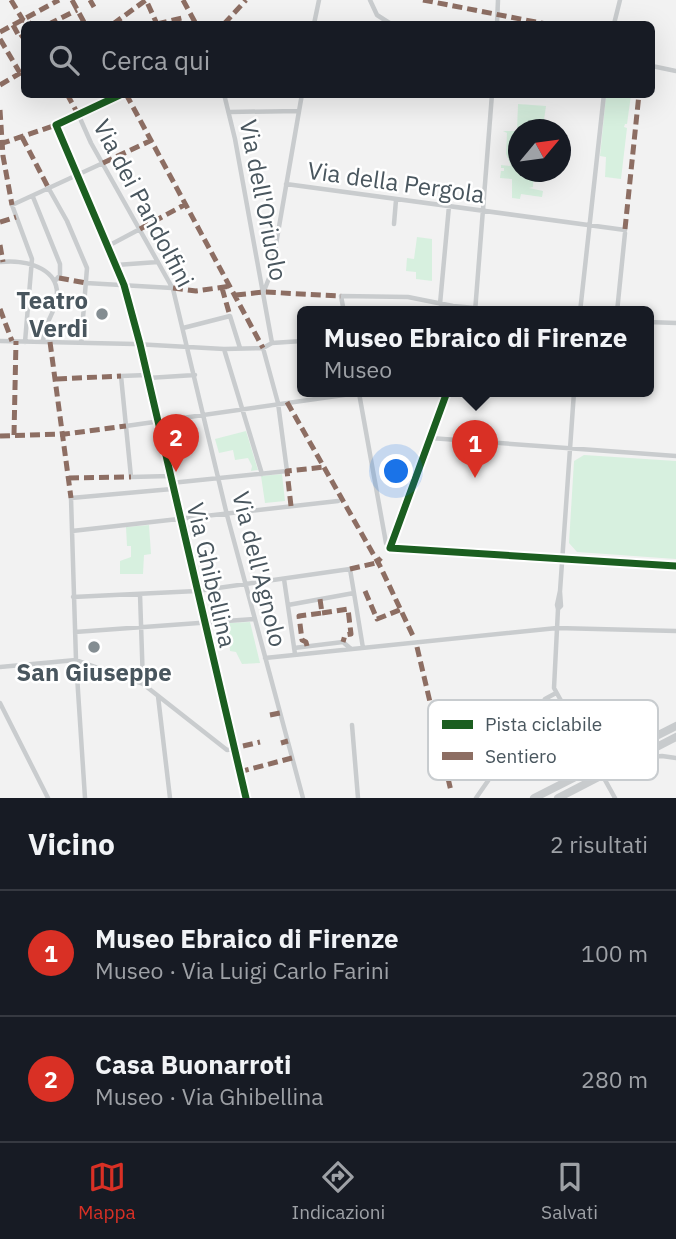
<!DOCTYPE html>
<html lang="it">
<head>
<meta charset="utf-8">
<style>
  :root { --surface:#171b24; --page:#242831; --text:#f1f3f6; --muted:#9ea1a6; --line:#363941; --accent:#d93025 }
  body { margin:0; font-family:"IBM Plex Sans",sans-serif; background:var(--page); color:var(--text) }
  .compass { position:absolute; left:508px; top:119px; width:63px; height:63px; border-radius:50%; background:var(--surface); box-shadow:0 7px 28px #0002; rotate:61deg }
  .you { position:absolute; left:397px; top:472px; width:24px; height:24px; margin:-18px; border:5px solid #fff; border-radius:50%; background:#1a73e8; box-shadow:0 0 0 10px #1a73e833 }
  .badge { display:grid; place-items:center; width:46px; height:46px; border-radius:50%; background:var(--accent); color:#fff; font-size:23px; font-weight:700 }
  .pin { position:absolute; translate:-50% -58px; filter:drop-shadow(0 2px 4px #0008) }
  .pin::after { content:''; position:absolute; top:37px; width:24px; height:21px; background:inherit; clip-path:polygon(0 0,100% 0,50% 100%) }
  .popup { position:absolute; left:297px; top:306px; width:357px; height:91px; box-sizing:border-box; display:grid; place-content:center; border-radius:10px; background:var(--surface); filter:drop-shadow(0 2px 5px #0005); font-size:23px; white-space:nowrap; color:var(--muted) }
  .popup b { font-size:26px; color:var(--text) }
  .popup::after { content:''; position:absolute; left:50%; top:100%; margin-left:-14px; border:14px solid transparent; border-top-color:var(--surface) }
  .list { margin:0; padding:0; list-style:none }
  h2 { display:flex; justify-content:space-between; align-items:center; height:91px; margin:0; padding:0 28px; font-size:30px }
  h2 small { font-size:23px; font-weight:400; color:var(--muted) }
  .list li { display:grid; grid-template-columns:46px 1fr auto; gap:21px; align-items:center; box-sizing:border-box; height:126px; padding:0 28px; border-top:2px solid var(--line) }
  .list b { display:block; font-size:26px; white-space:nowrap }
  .list p { margin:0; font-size:23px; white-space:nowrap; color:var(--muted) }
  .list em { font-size:23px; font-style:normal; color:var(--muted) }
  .icon { flex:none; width:38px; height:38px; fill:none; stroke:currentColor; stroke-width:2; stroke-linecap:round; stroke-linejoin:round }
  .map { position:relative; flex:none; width:676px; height:798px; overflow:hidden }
  .search { position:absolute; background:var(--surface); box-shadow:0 7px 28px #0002; left:21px; right:21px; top:21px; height:77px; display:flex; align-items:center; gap:18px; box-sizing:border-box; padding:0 24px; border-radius:10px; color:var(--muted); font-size:26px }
  .sheet { height:343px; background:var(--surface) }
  nav { display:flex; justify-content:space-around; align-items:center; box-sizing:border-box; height:98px; border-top:2px solid var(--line); background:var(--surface); font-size:19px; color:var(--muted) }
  nav a { display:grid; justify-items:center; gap:4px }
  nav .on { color:var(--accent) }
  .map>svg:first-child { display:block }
  .green { fill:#d7f0df }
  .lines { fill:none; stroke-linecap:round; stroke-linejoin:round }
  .minor { stroke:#c9ccce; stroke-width:4.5 }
  .primary { stroke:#c8cbcd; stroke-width:8 }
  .quiet { stroke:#8d6e63; stroke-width:5; stroke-dasharray:10 5; stroke-linecap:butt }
  .cycleway-casing { stroke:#fff; stroke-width:11 }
  .cycleway { stroke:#1b5e20; stroke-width:7 }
  .poi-dot { fill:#848d92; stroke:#fff; stroke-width:2.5 }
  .labels { text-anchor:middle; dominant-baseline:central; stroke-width:5; stroke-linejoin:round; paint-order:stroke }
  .street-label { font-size:24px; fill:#49565e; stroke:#fff }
  .poi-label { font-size:24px; font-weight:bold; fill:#49565e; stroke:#fff; text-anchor:end }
  .key { fill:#fff; stroke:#c8cccf; stroke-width:2 }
  .key-label { font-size:19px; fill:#49565e }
</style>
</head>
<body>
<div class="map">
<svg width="676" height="798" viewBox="0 0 676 798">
  <rect width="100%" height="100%" fill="#f2f2f2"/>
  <!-- green -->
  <path class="green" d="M606,95h25l-4,29h-2l-1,3 3,1 -6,51 -16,-2 1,-20 -6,-1z
    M518,104l28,2 -3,21h-5v2l-20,1v42h16l-1,15 -4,1 14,3 -1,6 -21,-3 -1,5 -8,-1v-19l-12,-1 1,-7h3v-3h-3v-3l10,1 -5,-12 1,-21 -4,-2h14z
    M417,237l15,2v42l-16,-2v-7l-10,-1 1,-13 7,1z
    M246,431l12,39 -7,1 1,-5 -4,-8 -13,2 -2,-10 -14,3 -4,-14z
    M584,455l92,6v98l-99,-7 -8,-9 5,-82z
    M282,474l3,27 -20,2 -4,-27z
    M149,525l2,29 -7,1 -1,19h-23v-13l11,-4v-11h-4l-1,-19z
    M250,622l10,41 -18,1 -6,-12 -6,-1 -2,-28z"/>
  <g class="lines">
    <!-- minor -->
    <path class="minor" d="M370,0l7,15 14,9
      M314,24l5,-24
      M497,24l1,-24
      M614,24l6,-24
      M652,66l24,5
      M122,94l-66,31 68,160 16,59 106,454
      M224,94l11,45 37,204
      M229,112l70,-1
      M79,116l12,27 82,146 54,226 76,283
      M286,184l339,46
      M49,189l18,32 20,47 -6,75
      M33,197l27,67v11l-5,6
      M394,224l2,-24
      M108,246l32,-17
      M0,262c27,-3 66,7 55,43 -4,15 -11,18 -12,37
      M116,265l42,-3
      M86,283l86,5
      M264,291l7,-18 31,-179
      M440,304l9,-98
      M344,312l-3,-16 67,1 45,9 66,6
      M475,312l17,-218
      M580,312l24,-218
      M617,312l8,-79
      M648,322l28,1
      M183,328l47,-12 10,32
      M0,341l135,3 89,5 39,-1 9,-5 30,-2
      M25,342l7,-83 -20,-54 91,-42
      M224,349l38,125
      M147,375l-26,1 10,101 39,-1
      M148,378l47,-3
      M447,392l-57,156 286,18
      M574,392l-14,199 -3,14 1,4 -4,79 61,110
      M359,393l27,150 4,5
      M126,426l239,-34
      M430,438l246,18
      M171,483l116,-12 -9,-68 -15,-55
      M72,531l266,-30
      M284,579l11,75
      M140,594l3,90
      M73,597l124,-6 153,-22 4,24
      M288,605l66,-12 9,55
      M558,609l3,-3 -1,-14
      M75,632l179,-13
      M294,648l49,-6 8,7
      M265,658l292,-30 119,3
      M0,667l76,-7 67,24 84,66 7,-1
      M158,696l12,102
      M0,703l48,95
      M352,725l6,73
      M642,758l20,-2 14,2
      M85,798l-9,-138 -5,-162 101,-9
      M476,798l69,-99 11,-6"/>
    <!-- primary -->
    <path class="primary" d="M534,798l142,-72
      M558,798l118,-61"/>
    <!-- quiet -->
    <path class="quiet" d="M11,0l12,20 9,4
      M72,0l13,24
      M90,0l4,7
      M183,0l13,24
      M423,0l123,24
      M54,24l-3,-1 26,-13
      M113,24l33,-24 11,24
      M157,24l25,-6
      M224,24l22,-24
      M13,25l7,13 4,-3
      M0,32l59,-32
      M0,39l20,34
      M0,85l24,-14
      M67,94l12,22
      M126,94l137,254
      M0,110l3,46 9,49
      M22,137l27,52
      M0,144l56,-19
      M103,163l49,-23
      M0,222l16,-5
      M140,229l46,-25
      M625,229l14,-135
      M0,245l3,17
      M59,278l27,5
      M173,288l23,3 35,-5
      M222,288l8,28
      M236,295l28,-3 77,4
      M0,309l12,32
      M50,342l21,156
      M57,379l64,-3
      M287,402l93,164 34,72
      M14,435l2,-94
      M0,436l65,-2 61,-8
      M69,478l62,-1
      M291,506l-4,-35 38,-4
      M350,569l26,-6 5,-5
      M365,591l12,28 25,-10
      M322,613l26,-4 3,25 -6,1 -2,7
      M307,646l-1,-4 -4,-2 -3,-24 23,-3 -2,-14
      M417,647l34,144
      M270,715l10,-2
      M281,743l7,-2
      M243,746l17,-4
      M239,772l53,-14"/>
    <defs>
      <path id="cycleway" d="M122,94l-66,31 68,160 16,59 106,454
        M447,392l-57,156 286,18"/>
    </defs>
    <!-- cycleway casing -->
    <use href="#cycleway" class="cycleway-casing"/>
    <!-- cycleway -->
    <use href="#cycleway" class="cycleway"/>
  </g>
  <!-- markers -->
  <g class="poi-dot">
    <circle cx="102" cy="314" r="7"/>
    <circle cx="94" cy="647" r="7"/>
  </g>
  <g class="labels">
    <!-- street labels -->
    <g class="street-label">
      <text transform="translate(396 182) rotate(8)">Via della Pergola</text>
      <text transform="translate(264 200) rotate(79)">Via dell'Oriuolo</text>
      <text transform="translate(144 203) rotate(62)">Via dei Pandolfini</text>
      <text transform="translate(260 569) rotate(76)">Via dell'Agnolo</text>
      <text transform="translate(212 575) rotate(77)">Via Ghibellina</text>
    </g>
    <!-- poi labels -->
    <g class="poi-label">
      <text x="88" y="300">Teatro<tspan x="88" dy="28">Verdi</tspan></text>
      <text x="94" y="672" text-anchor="middle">San Giuseppe</text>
    </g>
  </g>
  <!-- legend -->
  <rect x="428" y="700" width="230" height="80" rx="10" class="key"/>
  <rect x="442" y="720" width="31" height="9" fill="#1b5e20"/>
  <rect x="442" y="752" width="31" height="8" fill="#8d6e63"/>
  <g class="key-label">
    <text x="485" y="731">Pista ciclabile</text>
    <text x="485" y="763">Sentiero</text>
  </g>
</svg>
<svg class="compass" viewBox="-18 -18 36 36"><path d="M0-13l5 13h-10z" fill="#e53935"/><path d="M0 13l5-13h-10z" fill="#9ea1a6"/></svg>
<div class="you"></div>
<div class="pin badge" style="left:475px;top:478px">1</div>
<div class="popup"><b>Museo Ebraico di Firenze</b>Museo</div>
<div class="pin badge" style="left:176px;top:472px">2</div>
<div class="search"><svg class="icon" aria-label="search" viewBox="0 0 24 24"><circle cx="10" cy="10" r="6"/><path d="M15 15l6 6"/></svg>Cerca qui</div>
</div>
<section class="sheet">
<h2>Vicino<small>2 risultati</small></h2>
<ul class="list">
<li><span class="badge">1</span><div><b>Museo Ebraico di Firenze</b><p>Museo · Via Luigi Carlo Farini</p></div><em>100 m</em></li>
<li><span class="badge">2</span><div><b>Casa Buonarroti</b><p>Museo · Via Ghibellina</p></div><em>280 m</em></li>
</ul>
</section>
<nav>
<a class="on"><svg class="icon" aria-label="map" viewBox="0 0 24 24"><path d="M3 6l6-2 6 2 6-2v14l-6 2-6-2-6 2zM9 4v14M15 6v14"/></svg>Mappa</a>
<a><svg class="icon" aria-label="directions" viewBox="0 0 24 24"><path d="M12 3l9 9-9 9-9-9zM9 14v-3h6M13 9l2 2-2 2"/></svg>Indicazioni</a>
<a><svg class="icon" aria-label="saved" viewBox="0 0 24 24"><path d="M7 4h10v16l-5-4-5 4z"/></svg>Salvati</a>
</nav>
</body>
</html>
